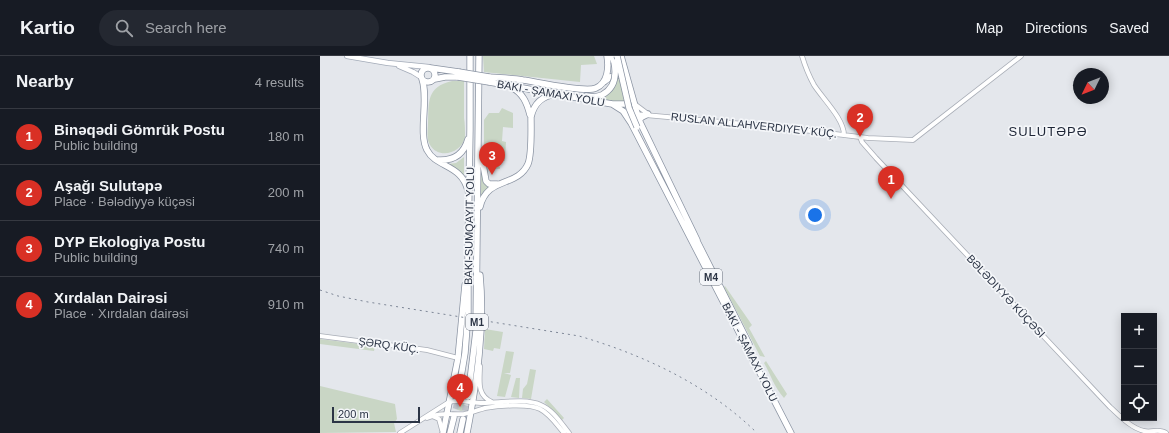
<!DOCTYPE html>
<html lang="en">
<head>
<meta charset="utf-8">
<style>
  :root { --surface:#171b24; --page:#242831; --text:#f1f3f6; --muted:#9ea1a6; --line:#363941; --accent:#d93025 }
  body { margin:0; font-family:Helvetica,sans-serif; background:var(--page); color:var(--text) }
  .controls { position:absolute; right:12px; bottom:12px; display:grid; overflow:hidden; border-radius:0px; box-shadow:0 2px 10px #0003 }
  .controls button { width:36px; height:36px; display:grid; place-items:center; padding:0; border:0; border-bottom:1px solid var(--line); background:var(--surface); color:var(--text); font:20px sans-serif }
  .compass { position:absolute; left:753px; top:12px; width:36px; height:36px; border-radius:50%; background:var(--surface); box-shadow:0 2px 10px #0003; rotate:227deg }
  .scale { position:absolute; left:12px; bottom:10px; width:88px; box-sizing:border-box; padding-left:4px; border:2px solid #2b3445; border-top:0; font-size:11px; line-height:14px; white-space:nowrap; color:#2b3445; -webkit-text-stroke:3px #f4f6f9; paint-order:stroke }
  .you { position:absolute; left:495px; top:159px; width:14px; height:14px; margin:-10px; border:3px solid #fff; border-radius:50%; background:#1a73e8; box-shadow:0 0 0 6px #1a73e833 }
  .badge { display:grid; place-items:center; width:26px; height:26px; border-radius:50%; background:var(--accent); color:#fff; font-size:13px; font-weight:700 }
  .pin { position:absolute; translate:-50% -33px; filter:drop-shadow(0 1px 2px #0008) }
  .pin::after { content:''; position:absolute; top:21px; width:14px; height:12px; background:inherit; clip-path:polygon(0 0,100% 0,50% 100%) }
  .list { margin:0; padding:0; list-style:none }
  h2 { display:flex; justify-content:space-between; align-items:center; height:52px; margin:0; padding:0 16px; font-size:17px }
  h2 small { font-size:13px; font-weight:400; color:var(--muted) }
  .list li { display:grid; grid-template-columns:26px 1fr auto; gap:12px; align-items:center; box-sizing:border-box; height:56px; padding:0 16px; border-top:1px solid var(--line) }
  .list b { display:block; font-size:15px; white-space:nowrap }
  .list p { margin:0; font-size:13px; white-space:nowrap; color:var(--muted) }
  .list em { font-size:13px; font-style:normal; color:var(--muted) }
  .icon { flex:none; width:22px; height:22px; fill:none; stroke:currentColor; stroke-width:2; stroke-linecap:round; stroke-linejoin:round }
  .map { position:relative; flex:none; width:849px; height:377px; overflow:hidden }
  header { display:flex; align-items:center; gap:24px; box-sizing:border-box; height:56px; padding:0 20px; background:var(--surface); border-bottom:1px solid var(--line) }
  header strong { font-size:19px }
  nav { display:flex; gap:22px; margin-inline-start:auto; font-size:14px }
  .search { width:280px; height:36px; background:var(--page); display:flex; align-items:center; gap:10px; box-sizing:border-box; padding:0 14px; border-radius:22px; color:var(--muted); font-size:15px }
  main { display:flex }
  aside { flex:1; background:var(--surface) }
  .map>svg:first-child { display:block }
  .green { fill:#c9d6c5 }
  .lines { fill:none; stroke-linecap:round; stroke-linejoin:round }
  .highway-tunnel { stroke:#bfc3cb; stroke-width:5.5; stroke-dasharray:5.5 3; stroke-linecap:butt }
  .secondary-casing { stroke:#a9aeb7; stroke-width:5.5 }
  .primary-casing { stroke:#a3abb8; stroke-width:6 }
  .highway-casing { stroke:#8b94a3; stroke-width:7 }
  .secondary { stroke:#fff; stroke-width:4 }
  .primary { stroke:#fff; stroke-width:4.5 }
  .highway { stroke:#fff; stroke-width:5.5 }
  .rail { stroke:#7d8696; stroke-width:1; stroke-dasharray:2 4; stroke-linecap:butt }
  .highway-bridge-casing { stroke:#8b94a3; stroke-width:7; stroke-linecap:butt }
  .highway-bridge { stroke:#fff; stroke-width:5.5 }
  .labels { text-anchor:middle; dominant-baseline:central; stroke-width:3.5; stroke-linejoin:round; paint-order:stroke }
  .shield { fill:#f4f6f9; stroke:#676e7b; stroke-width:1 }
  .shield-label { font-size:10px; font-weight:bold; fill:#2b3445 }
  .street-label { font-size:11px; fill:#2b3445; stroke:#f4f6f9 }
  .quarter-label { font-size:13px; letter-spacing:1px; fill:#1d2536; stroke:#f4f6f9 }
</style>
</head>
<body>
<header>
<strong>Kartio</strong>
<div class="search"><svg class="icon" aria-label="search" viewBox="0 0 24 24"><circle cx="10" cy="10" r="6"/><path d="M15 15l6 6"/></svg>Search here</div>
<nav><a>Map</a><a>Directions</a><a>Saved</a></nav>
</header>
<main>
<aside>
<h2>Nearby<small>4 results</small></h2>
<ul class="list">
<li><span class="badge">1</span><div><b>Binəqədi Gömrük Postu</b><p>Public building</p></div><em>180 m</em></li>
<li><span class="badge">2</span><div><b>Aşağı Sulutəpə</b><p>Place · Bələdiyyə küçəsi</p></div><em>200 m</em></li>
<li><span class="badge">3</span><div><b>DYP Ekologiya Postu</b><p>Public building</p></div><em>740 m</em></li>
<li><span class="badge">4</span><div><b>Xırdalan Dairəsi</b><p>Place · Xırdalan dairəsi</p></div><em>910 m</em></li>
</ul>
</aside>
<div class="map">
<svg width="849" height="377" viewBox="0 0 849 377">
  <rect width="100%" height="100%" fill="#e4e7ec"/>
  <!-- green -->
  <path class="green" d="M163,0h111l3,8 -16,1 -1,17 -96,-10z
    M298,16l6,29 -7,1 -22,-3 9,-3z
    M132,25h12c0,13 0,25 0,37 1,6 1,13 1,19 -3,16 -26,23 -35,8 -4,-6 -2,-15 -2,-21 1,-22 -2,-37 24,-43z
    M182,52l11,5v15l-10,-1 -1,14 4,1 -1,19 -10,-1 -1,4 6,3v2h-12l-1,-10 -3,-1v-38l5,-7h10z
    M144,101v19l-8,-8 -8,-4 8,-1z
    M161,106l4,22 2,1 4,1 -6,4 -5,9z
    M405,230l27,39 -3,3 16,29 -5,-1 -36,-69z
    M165,273l18,3 -3,17 -6,-1 -1,3 -9,-2z
    M0,283l55,7 -1,5 -54,-7z
    M186,295l8,1 -4,21h-6l7,2 -6,22 -8,-1z
    M446,305l21,33 -3,4c-10,-11 -13,-23 -20,-35z
    M210,313l6,1 -5,29 -9,-1 1,-9 4,-5z
    M196,322h4l-1,20 -8,-1z
    M0,330l75,18 2,15 -3,4 2,9 -76,1z
    M227,343l17,19 -2,2 -18,-18z
    M136,347l8,1 2,3 -1,3 -4,1 -6,-2 -1,-3z"/>
  <g class="lines">
    <!-- highway-tunnel -->
    <path class="highway-tunnel" d="M134,361l4,-22
      M143,363l4,-21"/>
    <defs>
      <path id="secondary" d="M482,0c3,10 7,20 12,29 9,14 30,34 30,50
        M316,49l12,9
        M303,55l11,3 144,13 90,11 45,2 108,-84
        M540,81l2,5 14,16 234,249c10,9 21,21 34,24 8,2 15,-3 22,2
        M0,280l107,14 31,8
        M160,310c0,14 -4,29 12,36
        M112,360l7,3 3,11
        M107,362c13,-6 24,-3 37,-4 7,-1 14,-4 21,-6 13,-2 43,-5 55,1 10,5 17,16 24,24
        M80,377l49,-31c10,-3 23,1 34,1 16,0 43,-5 58,2 12,5 20,18 28,28"/>
      <path id="primary" d="M27,0l41,7 41,4
        M79,10l14,6 8,5"/>
      <path id="highway" d="M292,0l2,6
        M301,0l18,64 58,120
        M101 19a7 7 0 1 1 14 0a7 7 0 1 1-14 0Z
        M111,12l28,4
        M169,21c11,1 22,1 34,3 14,2 62,13 73,8 12,-5 13,-21 11,-32
        M102,23c7,20 -4,54 5,71 9,18 35,14 41,41
        M115,23l10,-2h13
        M169,26l123,22h13l5,-5
        M284,26c7,-6 13,-10 21,-4
        M191,31c12,6 16,16 19,28
        M266,40l9,1 7,-2
        M292,48l11,7 8,12 160,310
        M319,64l3,-3 6,-3
        M161,97l5,28 3,3h8
        M118,104c16,1 26,-6 30,-21
        M160,151c7,-31 37,-19 48,-43 4,-10 3,-36 3,-47 3,-14 11,-21 25,-23
        M375,181l54,107
        M138,339l7,-42 3,-40v-66l2,-118v-73
        M148,341l8,-66 3,-275
        M123,377l15,-75 7,-73
        M130,377l4,-16
        M140,377l3,-14
        M147,377c10,-52 18,-105 13,-158"/>
    </defs>
    <!-- secondary casing -->
    <use href="#secondary" class="secondary-casing"/>
    <!-- primary casing -->
    <use href="#primary" class="primary-casing"/>
    <!-- highway casing -->
    <use href="#highway" class="highway-casing"/>
    <!-- secondary -->
    <use href="#secondary" class="secondary"/>
    <!-- primary -->
    <use href="#primary" class="primary"/>
    <!-- highway -->
    <use href="#highway" class="highway"/>
    <!-- rail -->
    <path class="rail" d="M0,234l18,6 30,6 211,34c65,19 129,49 178,97"/>
    <defs>
      <path id="highway-bridge" d="M297,0l12,52 8,19
        M139,16l30,5
        M138,21l31,5
        M282,39c13,-7 15,-19 12,-33"/>
    </defs>
    <!-- highway-bridge casing -->
    <use href="#highway-bridge" class="highway-bridge-casing"/>
    <!-- highway-bridge -->
    <use href="#highway-bridge" class="highway-bridge"/>
  </g>
  <g class="labels">
    <!-- shield labels -->
    <g class="shield">
      <rect x="380" y="213" width="22" height="16" rx="3"/>
      <rect x="146" y="258" width="22" height="16" rx="3"/>
    </g>
    <g class="shield-label">
      <text x="391" y="221">M4</text>
      <text x="157" y="266">M1</text>
    </g>
    <!-- street labels -->
    <g class="street-label">
      <text transform="translate(231 37) rotate(10)">BAKI - ŞAMAXI YOLU</text>
      <text transform="translate(434 69) rotate(6)">RUSLAN ALLAHVERDIYEV KÜÇ.</text>
      <text transform="translate(149 170) rotate(-89)">BAKI-SUMQAYIT YOLU</text>
      <text transform="translate(686 240) rotate(47)">BƏLƏDIYYƏ KÜÇƏSI</text>
      <text transform="translate(69 289) rotate(8)">ŞƏRQ KÜÇ.</text>
      <text transform="translate(430 296) rotate(63)">BAKI - ŞAMAXI YOLU</text>
    </g>
    <!-- quarter labels -->
    <g class="quarter-label">
      <text x="728" y="75">SULUTƏPƏ</text>
    </g>
  </g>
</svg>
<div class="controls">
<button>+</button>
<button>−</button>
<button><svg class="icon" aria-label="locate" viewBox="0 0 24 24"><circle cx="12" cy="12" r="6"/><path d="M12 2v4M12 18v4M2 12h4M18 12h4"/></svg></button>
</div>
<svg class="compass" viewBox="-18 -18 36 36"><path d="M0-13l5 13h-10z" fill="#e53935"/><path d="M0 13l5-13h-10z" fill="#9ea1a6"/></svg>
<div class="scale">200 m</div>
<div class="you"></div>
<div class="pin badge" style="left:571px;top:143px">1</div>
<div class="pin badge" style="left:540px;top:81px">2</div>
<div class="pin badge" style="left:172px;top:119px">3</div>
<div class="pin badge" style="left:140px;top:351px">4</div>
</div>
</main>
</body>
</html>
